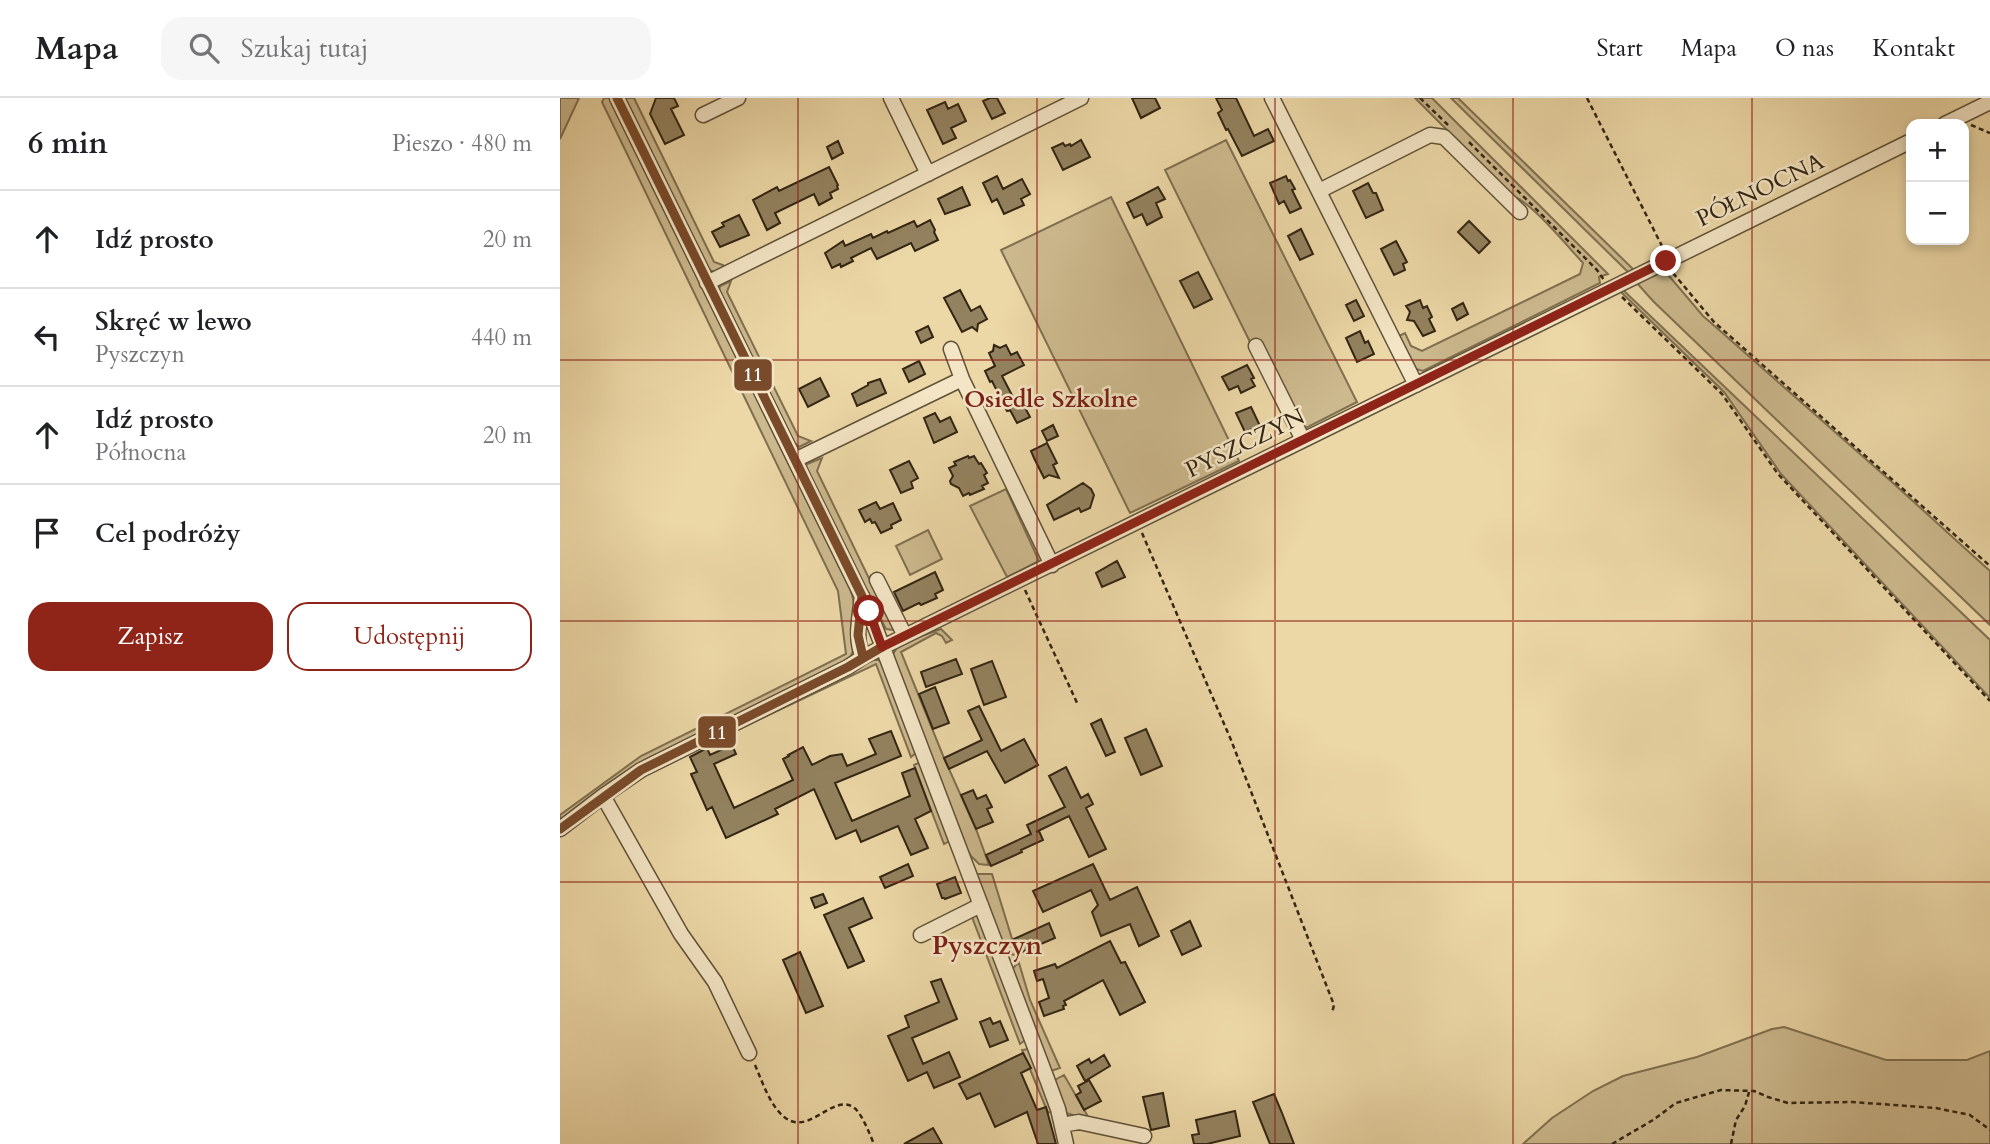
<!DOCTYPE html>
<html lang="pl">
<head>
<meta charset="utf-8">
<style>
  :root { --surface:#fff; --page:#f6f6f6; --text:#202124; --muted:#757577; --line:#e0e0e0; --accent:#8f2418 }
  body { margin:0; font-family:Cardo,serif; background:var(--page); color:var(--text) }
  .controls { position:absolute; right:21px; top:21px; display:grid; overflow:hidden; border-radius:14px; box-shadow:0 4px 10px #0003 }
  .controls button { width:63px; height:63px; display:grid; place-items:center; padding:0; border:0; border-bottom:2px solid var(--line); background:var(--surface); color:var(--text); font:35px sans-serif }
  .stop { position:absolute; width:21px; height:21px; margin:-16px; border:5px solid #8f2418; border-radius:50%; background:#fff }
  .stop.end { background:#8f2418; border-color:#fff; box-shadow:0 2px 7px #0008 }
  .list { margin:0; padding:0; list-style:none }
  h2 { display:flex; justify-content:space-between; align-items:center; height:91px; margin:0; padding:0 28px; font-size:30px }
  h2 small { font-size:23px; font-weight:400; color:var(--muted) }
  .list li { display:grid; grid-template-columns:46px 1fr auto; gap:21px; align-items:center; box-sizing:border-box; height:98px; padding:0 28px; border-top:2px solid var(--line) }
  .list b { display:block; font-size:26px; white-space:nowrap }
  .list p { margin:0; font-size:23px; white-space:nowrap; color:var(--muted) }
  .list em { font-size:23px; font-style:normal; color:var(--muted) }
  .actions { display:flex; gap:14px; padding:21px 28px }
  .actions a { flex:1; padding:16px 0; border:2px solid var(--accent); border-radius:21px; text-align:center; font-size:24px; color:var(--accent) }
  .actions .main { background:var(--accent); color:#fff }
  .icon { flex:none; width:38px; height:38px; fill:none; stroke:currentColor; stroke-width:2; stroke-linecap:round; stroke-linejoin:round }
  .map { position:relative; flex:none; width:1430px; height:1046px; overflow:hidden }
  header { display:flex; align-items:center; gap:42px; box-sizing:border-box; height:98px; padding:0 35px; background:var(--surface); border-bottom:2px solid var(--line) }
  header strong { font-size:33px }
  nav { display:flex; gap:38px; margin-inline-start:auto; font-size:24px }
  .search { width:490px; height:63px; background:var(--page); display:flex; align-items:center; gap:18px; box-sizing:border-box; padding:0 24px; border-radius:21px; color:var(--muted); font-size:26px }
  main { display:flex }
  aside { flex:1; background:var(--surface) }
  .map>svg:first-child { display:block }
  .green { fill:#ccb98d; stroke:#7f6f50; stroke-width:2 }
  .building { fill:#93825f; stroke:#322513; stroke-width:2 }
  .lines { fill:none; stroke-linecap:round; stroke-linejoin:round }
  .minor-casing { stroke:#605238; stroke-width:17 }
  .path { stroke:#322513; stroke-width:2.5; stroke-dasharray:5 3.5; stroke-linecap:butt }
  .minor { stroke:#f3e5c5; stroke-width:14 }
  .bus-1-casing { stroke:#f3e5c5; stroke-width:14 }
  .bus-1 { stroke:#7a4b2a; stroke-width:9 }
  .route { stroke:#8f2418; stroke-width:9 }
  .grid { fill:none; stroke:#8f2418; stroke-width:2; stroke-opacity:0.55 }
  .labels { text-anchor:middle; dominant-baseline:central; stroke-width:5; stroke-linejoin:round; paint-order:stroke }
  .street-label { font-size:23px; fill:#322513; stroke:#f3e5c5 }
  .neighbourhood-label { font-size:24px; font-weight:bold; fill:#7a1f14; stroke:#f3e5c5 }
  .quarter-label { font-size:26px; font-weight:bold; fill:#7a1f14; stroke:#f3e5c5 }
  .line-badge { stroke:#f3e5c5; stroke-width:2.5 }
  .badge-label { font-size:19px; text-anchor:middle; font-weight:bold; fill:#fff }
</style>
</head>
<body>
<header>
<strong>Mapa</strong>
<div class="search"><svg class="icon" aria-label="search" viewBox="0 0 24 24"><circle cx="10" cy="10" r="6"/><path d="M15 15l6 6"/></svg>Szukaj tutaj</div>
<nav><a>Start</a><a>Mapa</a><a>O nas</a><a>Kontakt</a></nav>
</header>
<main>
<aside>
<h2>6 min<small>Pieszo · 480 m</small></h2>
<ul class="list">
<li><svg class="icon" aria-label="ahead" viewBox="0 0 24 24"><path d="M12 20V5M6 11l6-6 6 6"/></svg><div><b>Idź prosto</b></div><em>20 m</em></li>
<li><svg class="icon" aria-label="left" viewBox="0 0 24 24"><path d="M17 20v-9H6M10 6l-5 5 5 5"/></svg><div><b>Skręć w lewo</b><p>Pyszczyn</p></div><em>440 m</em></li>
<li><svg class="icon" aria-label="ahead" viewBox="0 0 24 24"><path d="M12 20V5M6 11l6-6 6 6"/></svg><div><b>Idź prosto</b><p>Północna</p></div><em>20 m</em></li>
<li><svg class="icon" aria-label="arrive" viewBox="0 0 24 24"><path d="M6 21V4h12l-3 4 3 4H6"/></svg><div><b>Cel podróży</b></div></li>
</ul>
<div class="actions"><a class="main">Zapisz</a><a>Udostępnij</a></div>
</aside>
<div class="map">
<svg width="1430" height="1046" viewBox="0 0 1430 1046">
  <rect width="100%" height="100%" fill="#ecd7a6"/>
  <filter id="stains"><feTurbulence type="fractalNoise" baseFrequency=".00286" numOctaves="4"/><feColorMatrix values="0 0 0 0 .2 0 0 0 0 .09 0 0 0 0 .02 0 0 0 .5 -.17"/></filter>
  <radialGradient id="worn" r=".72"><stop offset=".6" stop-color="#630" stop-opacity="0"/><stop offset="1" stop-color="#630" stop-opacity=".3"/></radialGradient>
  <!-- green -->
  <path class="green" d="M0,0h19l-19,41z
    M44,0h6l240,490c6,16 10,65 -5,76l-201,96 -36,24 -48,36v-5l81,-59 205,-102 -8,-63 -236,-489z
    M64,0h10l80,164 9,3 2,4 -10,3 -6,-2z
    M855,0h17l176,176 -9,3 1,6 -177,88 -7,-2 -17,-33 6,-3 6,13 11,5 158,-77 3,-11c-14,-15 -52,-61 -69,-66z
    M891,0h7l177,173 -5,3z
    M666,42l131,262 -55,28 -51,-86 -86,-174z
    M551,99l128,264 -109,52 -129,-263z
    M1104,172l39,46 15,13 175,154 97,88v54l-337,-324 -17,-19z
    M171,183l-4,11 71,144 13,5 -12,6 -5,-5 -75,-151 1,-5z
    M1062,191l368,351v58l-209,-224 -57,-82 -102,-99z
    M262,360l-5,13 77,159 -8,-1 -81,-160 2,-5z
    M446,391l33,72 -32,16 -37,-71z
    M368,432l14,29 -32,16 -14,-29z
    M381,531l11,11 -6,3 -4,-7 -6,-3 -35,19 43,106 32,71 13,36 -10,-1 -9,-9 -7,-14 -71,-185 7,-12z
    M312,562h6l5,3 33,90 -5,4 -35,-93 -141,67 3,-4z
    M358,665l4,2 29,75 -7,4 -30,-79z
    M415,776h17l25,81 -8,-1 -6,-7z
    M419,816l47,121 -2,6 -4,3 -48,-127z
    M459,865l11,37 30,68 -9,3 -2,-4 -38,-95 4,-6z
    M1224,929l102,33h81l23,-9v93h-467l29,-26 41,-27 30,-15 74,-19 75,-28z
    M468,951l25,62 -5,2 -26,-63z
    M504,977l26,45 -24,-7 -11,-33z"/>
  <!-- building -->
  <path class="building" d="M96,0h18l4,8 -7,3 13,26 -19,9 -15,-30z
    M430,0h7l8,15 -13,6 -9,-18z
    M572,0h23l5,10 -19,10z
    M656,0h20l18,38 14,-7 6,12 -32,15 -14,-27 -2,1 -8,-17 4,-3z
    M385,4l3,7 10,-5 8,17 -15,7 5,10 -13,6 -16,-34z
    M521,42l9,17 -27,13 -11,-22 11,-5 2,3 5,-2 1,2z
    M278,43l5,12 -11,6 -5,-12z
    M269,69l9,18 -1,1 1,3 -8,4 2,5 -13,7 -5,-11 -39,19 5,10 -13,7 -14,-30 24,-13 2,4z
    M437,78l6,13 19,-10 8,15 -9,5 3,6 -20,9 -7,-15 -5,3 -9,-19z
    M726,78l2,5 2,-1 5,9 -3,1 9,18 -11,5 -6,-12 -5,3 -9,-21z
    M808,85l5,10h3l7,17 -17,8 -13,-27z
    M402,89l8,18 -25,9 -7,-15z
    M598,89l7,12 -9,4 6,14 -15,8 -5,-11 -8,4 -7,-15z
    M179,117l10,20 -29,12 -8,-15 12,-6 -2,-3z
    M370,122l5,10 -1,2 4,8 -23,11 -4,-8 -34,16 -6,-11 -20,10 2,3 -12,6 -1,-3 -8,4 -7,-15 18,-12 2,5 26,-12 2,4 14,-7 1,2 26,-12 3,6z
    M909,123l21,21 -11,11 -21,-21z
    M741,131l12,25 -13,6 -12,-24z
    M836,143l11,21 -4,2 2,6 -11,5 -13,-26z
    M638,174l14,27 -18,9 -14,-27z
    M400,192l11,21 9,-5 7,13 -9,5 -1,7 -5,-4 -10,5 -18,-34z
    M796,202l8,16 -10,5 -8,-16z
    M860,202l3,8 4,-2 5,11 -3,2 6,12 -12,5 -9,-15 -7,-1 3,-8 -4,-6z
    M903,205l5,11 -11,6 -5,-11z
    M368,228l5,11 -12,6 -5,-11z
    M800,233l5,12 3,-2 6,13 -17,8 -11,-24z
    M434,247l6,3 6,-3 5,10 6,-3 7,13 -22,11 13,25 5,-3 10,19 -13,6 -7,-13 -3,1 -15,-30 -2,1 -5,-11 10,-5 -6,-13 4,-2z
    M359,263l6,13 -16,8 -6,-13z
    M687,267l7,13 -3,1 4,7 -14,7 -3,-7 -9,4 -7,-13z
    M260,280l9,18 -21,11 -9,-18z
    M320,281l6,14 -29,13 -5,-12 16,-9v-2z
    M691,309l9,19 -15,6 -9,-19z
    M375,315l5,9 10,-5 7,15 -23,11 -10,-25z
    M493,327l5,11 -11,5 -5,-10z
    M487,345l10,20 -4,2 6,13 -10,-3 -5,3 -10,-20 -3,-7z
    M408,358l1,2 5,-2 5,8 2,-1 6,10 -3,2 4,8 -6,3 2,3 -14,6 -1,-2 -6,3 -4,-8 -8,-4 -1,-3 3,-5 -4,-8 7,-3 -2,-3z
    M349,363l9,17 -7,4 2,6 -12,5 -11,-23z
    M523,385l8,6 3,6 -4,13 -9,4 -2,-4 -25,12 -7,-15z
    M316,404l4,7 13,-6 8,17 -10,5 1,3 -11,5 -6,-11 -3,1 -2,-4 -5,3 -6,-12z
    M557,463l8,16 -23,10 -6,-14z
    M375,474l8,18 -8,4 2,4 -16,7 -2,-2 -16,8 -9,-19z
    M396,561l6,15 -36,13 -5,-15z
    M432,563l14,36 -22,8 -13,-36z
    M375,589l14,36 -16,6 -14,-35z
    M419,608l22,45 23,-12 14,26 -33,18 -18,-32 -38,18 -5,-11 38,-18 -14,-29z
    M541,621l14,33 -9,4 -15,-32z
    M586,631l16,37 -21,9 -16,-37z
    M331,633l10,25 -66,27 17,38 58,-25 -8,-23 13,-5 16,43 -16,8 13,29 -17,7 -13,-29 -37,16 -5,-12 -20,9 -22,-50 -39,20 3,5 -52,24 -14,-31 -5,3 -16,-36 6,-2 -7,-15 17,-9 3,7 22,-10 4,9 -22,10 20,44 59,-28 -10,-21 6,-3 -1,-1 15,-8 9,18 18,-9 12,-2 5,12 29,-12 -7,-15z
    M506,669l15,31 7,-4 5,10 -7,4 20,41 -17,8 -20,-41 -33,16 3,-1 4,9 -22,10 1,2 -31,14 -5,-11 45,-21 -4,-9 38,-18 -16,-31z
    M413,692l4,9 9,-4 6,12 -5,2 6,13 -17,7 -15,-34z
    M348,766l5,12 -28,12 -5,-11z
    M533,766l17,36 27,-13 22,49 -20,10 -9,-22 -29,12 -9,-24 6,-7 -7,-15 -48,22 -10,-21z
    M395,779l6,16 -16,6 -1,-1h-2l-5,-14z
    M263,796l4,9 -12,5 -4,-10z
    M303,800l9,20 -23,10 15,33 -16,7 -24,-53z
    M630,823l11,25 -19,9 -11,-24z
    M489,825l6,15 -35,15 -6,-14z
    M550,843l11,22 4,-1 20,40 -25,13 -17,-35 -39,21 2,4 -3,1 1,3 -20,7 -5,-14 10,-4 -6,-19 -6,2 -3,-10 21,-7 2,4z
    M240,854l23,54 -17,7 -23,-53z
    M381,881l16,40 -45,19 11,26 26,-12 11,25 -26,11 -7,-16 -19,9 -20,-45 21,-9 -4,-11 34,-14 -8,-20z
    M430,920l3,6 7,-3 8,19 -18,7 -10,-25z
    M463,955l8,15 -10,5 16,37 9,-3 10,37h-18l-11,-32 -32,15 -15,-34 -13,6 -8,-15z
    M544,957l6,11 -25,15 -8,-15 12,-7 2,4z
    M529,982l12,21 -17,9 -8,-15 5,-3 -3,-6z
    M603,995l6,33 -18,4 -8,-33z
    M714,996l8,19 12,31h-24l-17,-42z
    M675,1013l5,25 -33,8h-13l-2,-9 7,-1 -3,-14z
    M373,1030l9,16h-38z"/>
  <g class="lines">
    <defs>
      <path id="minor" d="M57,0l252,513 178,468 11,30 8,35
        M331,0l37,76
        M712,0l144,287
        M143,17l35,-17
        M1385,26l45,-22
        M759,93l111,-56 14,2 76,75
        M147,185l374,-185
        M696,248l47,94
        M391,251l11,30 90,186
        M235,362l167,-81
        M317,482l28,56
        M302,498c-2,20 -8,43 1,61
        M43,698l78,138 34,48 34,71
        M0,731l43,-33 38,-26 207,-103 15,-10 42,-21 1006,-495
        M361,837l60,-30
        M502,1027l17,-3 65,14"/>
    </defs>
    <!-- minor casing -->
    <use href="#minor" class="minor-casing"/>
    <!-- path -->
    <path class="path" d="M860,0l28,27
      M1027,0l76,150
      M1411,27l19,8
      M909,44l128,128 7,10
      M1113,175l41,49 276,244
      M1062,199l100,97 56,80 212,227
      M582,435l89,207 103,265 -2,8
      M465,492l53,115
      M195,967c7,16 13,35 25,48 26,29 51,-20 73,-6 8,4 17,28 21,37
      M1052,1046l41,-24 23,-17 45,-13 33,1 14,6 20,6 64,-1 84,6 34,7 20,15
      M1171,1046l5,-24 9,-14 4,-14"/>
    <!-- minor -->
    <use href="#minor" class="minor"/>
    <defs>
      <path id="bus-1" d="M57,0l245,498 -4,39 5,22
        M0,731l81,-59 207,-103 34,-20"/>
    </defs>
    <!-- bus-1 casing -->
    <use href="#bus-1" class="bus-1-casing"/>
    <!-- bus-1 -->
    <use href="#bus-1" class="bus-1"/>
  </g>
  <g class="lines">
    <!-- route -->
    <path class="route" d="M309,513l13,36 784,-386"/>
  </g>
  <!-- grid -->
  <path class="grid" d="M238,0v1046M477,0v1046M715,0v1046M953,0v1046M1192,0v1046M0,262h1430M0,523h1430M0,784h1430"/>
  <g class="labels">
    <!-- street labels -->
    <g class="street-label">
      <text transform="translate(1200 92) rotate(-26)">PÓŁNOCNA</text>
      <text transform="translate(685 345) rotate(-26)">PYSZCZYN</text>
    </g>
    <!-- neighbourhood labels -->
    <g class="neighbourhood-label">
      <text x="491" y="301">Osiedle Szkolne</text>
    </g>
    <!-- quarter labels -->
    <g class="quarter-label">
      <text x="427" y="847">Pyszczyn</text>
    </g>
  </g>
  <g class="line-badge">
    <rect x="173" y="260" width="40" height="34" rx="7" fill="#7a4b2a"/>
    <rect x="137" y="617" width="40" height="34" rx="7" fill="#7a4b2a"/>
  </g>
  <g class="badge-label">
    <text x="193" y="283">11</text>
    <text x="157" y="641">11</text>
  </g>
  <rect width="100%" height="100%" filter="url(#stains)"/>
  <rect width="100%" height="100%" fill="url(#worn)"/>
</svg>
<div class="controls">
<button>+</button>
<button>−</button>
</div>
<div class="stop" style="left:309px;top:513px"></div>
<div class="stop end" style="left:1106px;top:163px"></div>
</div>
</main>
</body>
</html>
